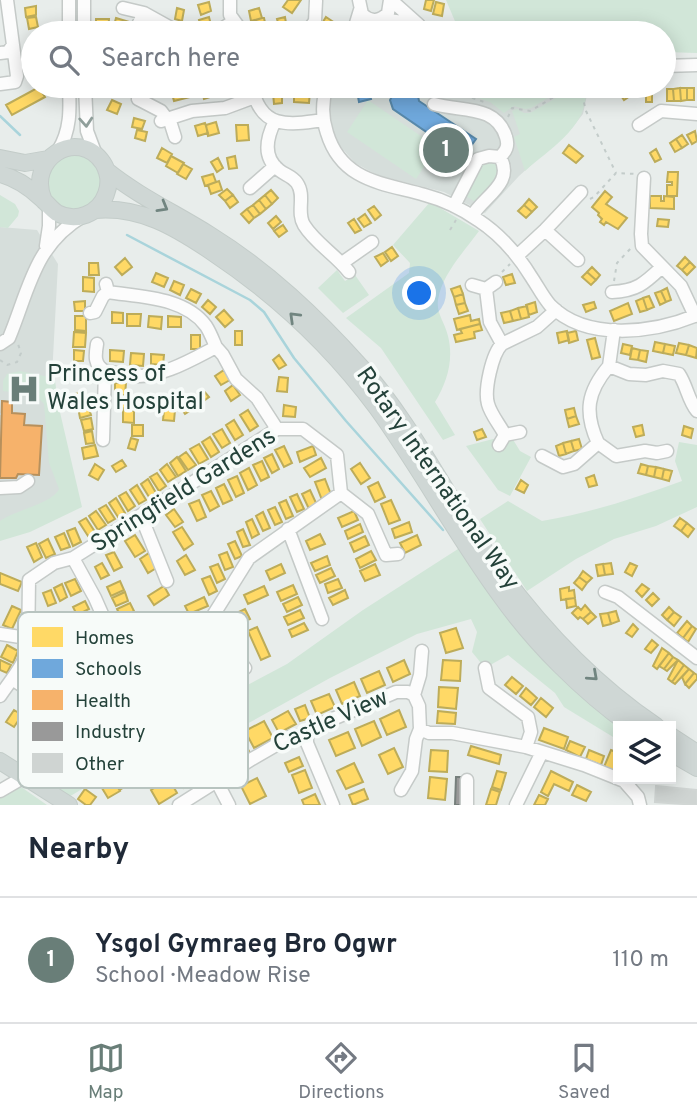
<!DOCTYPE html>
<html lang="en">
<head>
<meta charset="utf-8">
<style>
  :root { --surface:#fff; --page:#f6f6f7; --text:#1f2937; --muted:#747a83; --line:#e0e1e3; --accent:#697e78 }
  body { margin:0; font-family:Overpass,sans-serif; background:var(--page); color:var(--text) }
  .controls { position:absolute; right:21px; bottom:21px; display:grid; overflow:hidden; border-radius:0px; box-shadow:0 4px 18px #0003 }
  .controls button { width:63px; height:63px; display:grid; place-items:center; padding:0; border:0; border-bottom:2px solid var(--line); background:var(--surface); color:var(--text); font:35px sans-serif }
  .you { position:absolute; left:420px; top:294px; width:24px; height:24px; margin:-18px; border:5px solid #fff; border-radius:50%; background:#1a73e8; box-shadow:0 0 0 10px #1a73e833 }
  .badge { display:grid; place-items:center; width:46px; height:46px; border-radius:50%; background:var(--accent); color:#fff; font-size:23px; font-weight:700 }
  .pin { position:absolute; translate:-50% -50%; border:4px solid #fff; box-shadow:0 2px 7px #0006 }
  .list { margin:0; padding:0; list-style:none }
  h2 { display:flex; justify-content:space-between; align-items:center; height:91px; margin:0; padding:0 28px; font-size:30px }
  h2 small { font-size:23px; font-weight:400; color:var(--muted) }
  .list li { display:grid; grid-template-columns:46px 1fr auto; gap:21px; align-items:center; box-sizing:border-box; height:126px; padding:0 28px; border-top:2px solid var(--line) }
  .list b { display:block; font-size:26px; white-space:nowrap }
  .list p { margin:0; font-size:23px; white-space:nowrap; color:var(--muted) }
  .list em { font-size:23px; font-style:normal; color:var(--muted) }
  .icon { flex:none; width:38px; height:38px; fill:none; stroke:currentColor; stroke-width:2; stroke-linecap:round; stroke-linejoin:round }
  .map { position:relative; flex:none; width:697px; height:805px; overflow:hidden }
  .search { position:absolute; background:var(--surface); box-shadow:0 4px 18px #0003; left:21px; right:21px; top:21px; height:77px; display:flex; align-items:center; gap:18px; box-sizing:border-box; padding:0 24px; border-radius:38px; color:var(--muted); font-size:26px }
  .sheet { height:217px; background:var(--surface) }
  nav { display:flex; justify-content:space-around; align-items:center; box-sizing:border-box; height:98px; border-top:2px solid var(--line); background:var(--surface); font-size:19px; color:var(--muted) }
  nav a { display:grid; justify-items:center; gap:4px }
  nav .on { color:var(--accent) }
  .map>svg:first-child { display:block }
  .built { fill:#d6dedb }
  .green { fill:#d1e6d8 }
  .homes { fill:#ffd966; stroke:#bdac59; stroke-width:2 }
  .schools { fill:#6fa8dc; stroke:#5889ab; stroke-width:2 }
  .health { fill:#f6b26b; stroke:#b7905c; stroke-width:2 }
  .industry { fill:#999; stroke:#767f7c; stroke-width:2 }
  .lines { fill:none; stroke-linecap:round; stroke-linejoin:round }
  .stream { stroke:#a9d4db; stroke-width:2.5 }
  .building { fill:#cfd4d2; stroke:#d1d6d4; stroke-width:2 }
  .minor-casing { stroke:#c5cac8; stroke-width:15 }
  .major-casing { stroke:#c3ccc9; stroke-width:18 }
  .path { stroke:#c3ccca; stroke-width:2; stroke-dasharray:3.5 5; stroke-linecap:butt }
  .minor { stroke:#fcfcfc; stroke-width:12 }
  .major { stroke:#cfd7d5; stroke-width:16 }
  .oneway { stroke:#909f9b }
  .oneway2 { stroke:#718580 }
  .labels { text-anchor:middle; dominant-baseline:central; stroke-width:7; stroke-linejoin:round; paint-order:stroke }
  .poi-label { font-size:24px; fill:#24423a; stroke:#f7fbf9; text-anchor:start }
  .street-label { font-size:24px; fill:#24423a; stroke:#f7fbf9 }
  .key { fill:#f7fbf9; stroke:#b8c4c0; stroke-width:2 }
  .key-label { font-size:19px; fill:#24423a }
</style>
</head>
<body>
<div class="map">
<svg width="697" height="805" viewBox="0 0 697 805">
  <rect width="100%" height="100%" fill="#e8edeb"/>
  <!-- built -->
  <path class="built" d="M332,86h253l2,9 -4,19 -11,14 -53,48 -34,37 -41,-21 -67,-17 -22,-12 -15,-17 -8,-15 -4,-27z
    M0,227l37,3 21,34 -6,112 -8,25 21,96 -65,32z"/>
  <!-- green -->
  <path class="green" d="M446,0h251v53l-33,-1v-19h-204z
    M464,86h104l-37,22 -6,1 -11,-3 -10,7 -14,-11 -24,-8z
    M577,86h8c7,38 -35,63 -60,85l-11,-34 6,-3 -8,-23 5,-2 7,4h6z
    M368,100l69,47 -21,32 -69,-47z
    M67,154c24,2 29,7 36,30l-12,22 -24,6 -19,-15 -2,-24z
    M493,161l3,2 6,10 -25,30 -13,-8 18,-32z
    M0,195l15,9 4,7 -1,5 -10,12 -8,-1z
    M430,202l49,29c-15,21 -37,43 -41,69 -2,13 7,23 10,36 6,24 -1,46 -13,66l20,33 -12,5 -62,-92 -35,-30 63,-45 1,-10 -17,-18z
    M337,270l8,11 10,-6 14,20 -26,18 -25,-25z
    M20,371l34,7 1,3 4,27 23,99 -52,25 -30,9v-20c15,-11 52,-17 59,-32l-10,-26 -5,-59 -8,-9 -33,-4v-10l4,-7z
    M512,438l8,13 11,6 -21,39 -12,-6 -32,-44 27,-7z
    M679,442l18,3v62l-41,19 -42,13 -38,20 -49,32 -47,-72 28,-18 34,20c48,-8 94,-23 140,-40l-7,-20z
    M458,549l36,48 124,129v14l-54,-33 -9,-14 -47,-38 -23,13 -13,-16 5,-20 -6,-13 -54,15 -87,44 -105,58 -71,36 -18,-15 -74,44 -39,-25 5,-23 75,9 184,-98 76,-54z
    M14,782l33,23h-47v-15z"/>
  <!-- homes -->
  <path class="homes" d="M288,0h13l-9,13 -9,-6z
    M426,0h8l-3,11 -7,-2z
    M209,2l2,9 -10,4 -3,-10z
    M436,2l8,2 -2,12 -9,-2z
    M36,6v9l-10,2 -1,-9z
    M177,8l7,2 -2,11 -7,-2z
    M259,8l3,10 -11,3 -2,-10z
    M36,17l2,10 -9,2 -2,-11z
    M209,17l2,8 -10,3 -2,-8z
    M285,17l2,12 -7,1 -3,-11z
    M326,17l9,6 -5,8 -9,-6z
    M116,18l13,4 -4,11 -12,-4z
    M262,18h2l2,9 -10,2 -3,-8z
    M96,19h13l-1,13h-12z
    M188,86l2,11 -16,4 -3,-11z
    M211,86l2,10 -9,3 -3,-12z
    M39,87l6,10 -33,18 -6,-10z
    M624,87l6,9 -6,4 -6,-9z
    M680,88l1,13h-7l-1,-12z
    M680,88h7v12l-6,1z
    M687,88h7v12h-7z
    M667,89h6l1,12h-7z
    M646,90h6v12h-6z
    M294,91h16l-1,12 -15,-1z
    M273,93h9v10l-8,1z
    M112,100l9,4 -4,10 -10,-4z
    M134,118l11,3 -3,8 -10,-2z
    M216,122l3,11 -11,3 -2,-11z
    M205,123l3,10 -10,3 -3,-10z
    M236,125h12l1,15 -12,1z
    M137,130l10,2 -2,9 -10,-3z
    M695,131l2,10 -5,3 -5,-9z
    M682,135l6,9 -6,4 -6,-9z
    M676,139l6,9 -7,4 -5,-9z
    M569,145l14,11 -7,7 -13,-10z
    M162,148l10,6 -5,9 -10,-5z
    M656,149l5,10 -6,3 -5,-9z
    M171,156l13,7 -6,10 -12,-7z
    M235,156l2,12 -8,1 -2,-11z
    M218,158l5,10 -6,4 -6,-10z
    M183,164l9,5 -6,10 -9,-5z
    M668,172h10l-1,24h-10v-11h5v-3h-5z
    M213,174l3,8 -11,4 -3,-9z
    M219,181l3,9 -11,4 -3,-9z
    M227,189l6,6 -8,6 -6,-6z
    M271,190l7,8 -6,6 -7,-9z
    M605,191l7,6 -6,7 21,14 -9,11 -12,-7 -2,3 -4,-3 2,-3 -4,-4 1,-2 -7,-6z
    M233,195l5,7 -8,6 -5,-7z
    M265,195l7,9 -6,5 -7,-9z
    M650,196h11v5h3v-5l10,1v12l-24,-1z
    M529,199l8,8 -5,5 -8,-7z
    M259,200l7,9 -6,5 -7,-9z
    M253,205l7,9 -6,4 -7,-9z
    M524,205l8,7 -6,6 -8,-7z
    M374,206l7,9 -6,5 -7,-10z
    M247,209l7,9 -5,5 -8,-9z
    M365,214l6,9 -7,4 -6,-8z
    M276,216l5,6 -8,7 -5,-6z
    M354,219l7,11 -6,3 -7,-10z
    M658,219l11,1 -1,7 -11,-1z
    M283,225l4,6 -8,6 -5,-6z
    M392,247l6,9 -7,5 -6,-9z
    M383,253l5,8 -7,5 -6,-9z
    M685,257l5,5 -8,8 -5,-4z
    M125,258l7,9 -10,8 -7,-8z
    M690,262l5,5 -8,8 -5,-5z
    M89,263h9l1,12h-10z
    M592,267l8,8 -4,5 -9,-8z
    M587,272l9,8 -5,5 -9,-8z
    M156,273l12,5 -4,9 -12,-5z
    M512,274l3,9 -9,2 -3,-8z
    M83,277l11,1v14l-11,-1z
    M174,281l10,4 -4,10 -10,-5z
    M460,286l3,8 -9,3 -3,-8z
    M667,288l4,12 -5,2 -5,-11z
    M191,289l10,5 -5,9 -10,-5z
    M661,291l5,11 -6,3 -5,-12z
    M463,294l2,9 -9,2 -2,-8z
    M649,296l5,11 -7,3 -4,-12z
    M643,298l4,12 -7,2 -4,-11z
    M208,300l8,7 -6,7 -8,-7z
    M85,301v10h-10l-1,-9z
    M535,302l2,10 -8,3 -3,-10z
    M594,302l2,6 -10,4 -3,-7z
    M465,303l3,8 -9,3 -3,-9z
    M628,303l4,11 -18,7 -4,-10z
    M527,306l2,11 -8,2 -3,-11z
    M518,308l3,11 -8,2 -3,-10z
    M224,310l9,10 -8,7 -9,-10z
    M510,311l3,10 -9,2 -3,-10z
    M112,312l11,1v10h-11z
    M127,314h14l-1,12h-13z
    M470,315l1,6 8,-2 1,5 -23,6 -3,-11z
    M75,316h11v15l-11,-1z
    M149,316l13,1 -1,12 -13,-2z
    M168,316l13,1v10h-13z
    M480,324l2,6 -8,2 1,6 -19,4 -2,-7 8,-2 -2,-4z
    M235,331h7v14h-7z
    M567,331l2,9 -10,3 -2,-10z
    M576,331l2,9 -9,3 -2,-10z
    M74,332l12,1 -1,14h-12z
    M191,335h9v14h-9z
    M595,338l5,19 -8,2 -5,-19z
    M655,342l10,2 -2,9 -10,-2z
    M679,343l10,2 -3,10 -10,-2z
    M623,344l9,2 -2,9 -9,-2z
    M665,344l10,2 -2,9 -10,-2z
    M689,345l8,3 -1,10 -10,-3z
    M632,348l8,2 -2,10 -8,-1z
    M74,350l10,1 -1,10h-9z
    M110,350l14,1 -1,11 -13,-1z
    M640,350l8,1 -2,11 -8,-2z
    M131,353l13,1 -1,12 -13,-1z
    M151,354l13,1 -1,10 -12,-1z
    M279,355l7,10 -7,4 -6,-9z
    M224,370l6,10 -9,5 -6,-9z
    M279,377l9,1 -1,14 -10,-1z
    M115,383h11l-1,12h-10z
    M233,385l7,10 -9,6 -6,-10z
    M203,390l6,7 -11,8 -5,-8z
    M85,392l3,11 -11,3 -2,-12z
    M120,397h10v12l-11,-1z
    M190,398l6,9 -11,7 -6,-9z
    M147,400h12v10h-12z
    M88,405l3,10 -11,3 -2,-11z
    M284,405l12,2 -1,10 -12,-1z
    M574,408l2,8 -9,3 -2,-9z
    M123,410l11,1v12l-11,-1z
    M164,410h11l-1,11 -11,-1z
    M248,410l10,16 -8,5 -10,-16z
    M576,416l3,8 -10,3 -2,-8z
    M91,418l2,11 -9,2 -3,-11z
    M234,420l9,15 -8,5 -9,-15z
    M132,425h11v11h-11z
    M642,425l2,10 -8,2 -3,-10z
    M684,426l9,3 -2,9 -9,-3z
    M222,429l8,14 -8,5 -9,-14z
    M482,429l4,8 -9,3 -3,-8z
    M92,431l2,12 -8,1 -2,-11z
    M210,437l9,15 -8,5 -9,-15z
    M131,438l7,2 -3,10 -7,-2z
    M579,439l3,10 -8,2 -3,-10z
    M571,441l3,10 -8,3 -3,-11z
    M563,443l3,11 -7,2 -3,-10z
    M199,444l9,15 -9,5 -9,-15z
    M95,445l3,11 -14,3 -2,-11z
    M284,446l8,17 -8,4 -9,-17z
    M313,446l3,9 -16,7 -3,-10z
    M186,452l10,13 -8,5 -9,-13z
    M272,454l7,15 -7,4 -8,-15z
    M177,457l9,14 -8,5 -8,-13z
    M321,458l5,10 -16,9 -6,-9z
    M122,460l4,6 -10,6 -4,-6z
    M262,461l7,16 -8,4 -8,-16z
    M360,463l10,15 -9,6 -10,-15z
    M95,464l9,6 -6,10 -9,-5z
    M167,464l9,13 -8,5 -8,-12z
    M641,464l7,2 -2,9 -8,-2z
    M648,466l8,1 -2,10 -8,-2z
    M656,467l8,2 -2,10 -8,-2z
    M249,468l8,17 -9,5 -8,-17z
    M664,469l8,2 -3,10 -7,-2z
    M157,473l9,13 -7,5 -9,-14z
    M594,475l3,10 -8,2 -3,-9z
    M237,476l7,17 -8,4 -8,-17z
    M148,479l8,14 -7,4 -8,-13z
    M325,479l7,18 -10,3 -7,-18z
    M521,480l7,5 -4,8 -8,-4z
    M378,482l7,15 -10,5 -7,-15z
    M224,484l8,16 -9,4 -7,-16z
    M137,485l9,15 -7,4 -9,-14z
    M310,490l7,15 -8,4 -7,-15z
    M211,491l8,15 -9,5 -8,-16z
    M126,492l9,14 -7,5 -9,-15z
    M297,494l7,15 -7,3 -7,-15z
    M116,498l9,15 -7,4 -9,-14z
    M199,500l7,17 -9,4 -8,-17z
    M286,500l7,16 -7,3 -7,-16z
    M391,500l9,20 -11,4 -8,-20z
    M106,505l9,14 -7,4 -9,-14z
    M275,507l7,15 -7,3 -7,-15z
    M174,509l9,13 -8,5 -9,-12z
    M96,511l10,14 -8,5 -9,-14z
    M354,511l4,9 -16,7 -4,-9z
    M263,512l7,16 -7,3 -7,-15z
    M86,518l9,14 -7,4 -9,-14z
    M680,518l7,5 -6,8 -7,-5z
    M252,519l7,15 -7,4 -6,-16z
    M409,522l3,10 -17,6 -3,-9z
    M687,523l7,6 -6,8 -7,-6z
    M360,524l3,8 -15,7 -3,-8z
    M182,527l11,17 -9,6 -11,-18z
    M75,528l6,14 -8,4 -6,-15z
    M243,529l7,16 -7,2 -6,-15z
    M64,533l6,14 -9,3 -6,-13z
    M320,534l5,10 -15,6 -4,-9z
    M135,535l10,16 -10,6 -10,-16z
    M417,535l4,10 -16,8 -5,-10z
    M365,536l4,9 -15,7 -4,-9z
    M48,539l7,15 -9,4 -7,-14z
    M235,541l7,15 -7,3 -7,-15z
    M36,543l6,14 -8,5 -7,-15z
    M371,551l5,9 -16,8 -4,-9z
    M114,552l8,15 -8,4 -8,-16z
    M227,552l6,15 -8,3 -6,-15z
    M149,553l9,14 -10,6 -8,-14z
    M186,555l9,15 -10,5 -8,-14z
    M327,556l3,9 -15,6 -4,-8z
    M102,563l7,12 -8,4 -6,-12z
    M611,563l2,11 -8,1 -2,-11z
    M630,563l7,3 -5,10 -7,-4z
    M218,564l7,15 -8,4 -7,-16z
    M281,564l4,9 -15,7 -4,-9z
    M375,564l5,11 -15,6 -5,-10z
    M603,564l2,11 -7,1 -2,-11z
    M331,568l4,8 -15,7 -4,-8z
    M583,571l9,7 -5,5 -8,-6z
    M0,573l22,9 -4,9 -18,-7z
    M210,576l7,15 -8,4 -7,-16z
    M579,577l8,6 -5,7 -8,-7z
    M75,579l6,12 -10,5 -6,-13z
    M338,579l4,9 -14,5 -3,-9z
    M120,581l4,9 -13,6 -4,-9z
    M62,584l5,13 -7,4 -6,-13z
    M642,584l7,5 -7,8 -6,-6z
    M293,585l4,9 -16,7 -4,-9z
    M164,586l5,9 -15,10 -6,-9z
    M264,586l4,9 -20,9 -4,-9z
    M569,587v4l5,-1 1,8 -14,2 -1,-11z
    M51,590l5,13 -8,3 -5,-13z
    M345,590l3,8 -15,7 -4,-7z
    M125,592l3,9 -12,5 -4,-8z
    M653,593l6,6 -7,7 -6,-6z
    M204,597l4,9 -19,8 -4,-8z
    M298,597l4,8 -15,7 -4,-8z
    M575,598l1,8 -9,2 -1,-9z
    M85,601l4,8 -12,6 -4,-8z
    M130,603l4,8 -13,7 -4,-9z
    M585,605l6,7 -8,7 -3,-2 -2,2 -6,-6 6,-6 3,3z
    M12,606l9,4 -9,19 -9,-4z
    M669,607l5,5 -7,8 -5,-5z
    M245,609l5,10 -15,6 -5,-9z
    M300,610l4,8 -16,7 -4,-8z
    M616,611l3,10 -8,3 -3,-11z
    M89,612l4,9 -12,5 -4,-8z
    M591,612l5,5 -8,7 -5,-5z
    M674,612l7,5 -7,9 -7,-6z
    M608,613l3,11 -8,2 -3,-12z
    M687,621l5,5 -9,12 -6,-5z
    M304,623l4,7 -16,7 -3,-7z
    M633,624l5,5 -6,8 -6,-4z
    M692,626l4,3 -8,13 -5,-4z
    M257,627l13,29 -9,4 -13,-29z
    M456,628l7,20 -17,5 -6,-20z
    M652,640l6,5 -7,8 -6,-4z
    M7,645l11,6 -5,12 -12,-6z
    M662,648l7,5 -12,16 -4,-3z
    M669,653l4,4 -9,12 -5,-3z
    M673,657l5,3 -11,11 -3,-2z
    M0,660l11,5 -4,8 -7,-3z
    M404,660l6,14 -17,8 -6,-14z
    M443,660l18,1 -1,20 -19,-1z
    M678,660l6,5 -12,17 -4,-3z
    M684,665l5,4 -14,15 -3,-2z
    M689,669l5,4 -9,11 -3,-7z
    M379,671l6,14 -18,8 -6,-14z
    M694,673l3,2v4l-8,9 -4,-4z
    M512,677l11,9 -7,8 -11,-9z
    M354,682l6,14 -18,8 -6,-14z
    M439,687l19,1 -2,21 -18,-2z
    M526,688l11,10 -6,7 -11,-9z
    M329,694l6,13 -18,8 -6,-14z
    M541,698l12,10 -7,9 -12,-10z
    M305,705l5,13 -10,3 -5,-12z
    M14,710l8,5 -8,12 -8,-5z
    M399,710l7,17 -19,8 -7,-16z
    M288,711l8,13 -17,9 -7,-13z
    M438,711l18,2 -1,11 -18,-1z
    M264,721l9,17 -19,10 -9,-17z
    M374,721l7,16 -19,9 -7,-17z
    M544,728l24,9 -4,12 -25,-9z
    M348,732l7,16 -19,8 -7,-16z
    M240,735l9,16 -18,10 -9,-16z
    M570,741l15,6 -5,10 -14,-7z
    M471,746l30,9 -2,9 -31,-9z
    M394,748l9,19 -15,7 -9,-19z
    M431,750l17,1 -1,21 -18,-1z
    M589,750l15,6 -3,9 -15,-6z
    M611,750l7,3v20l-14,-6z
    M299,757l4,9 -14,6 -4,-9z
    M192,762l9,17 -17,9 -9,-16z
    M354,763l9,19 -17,7 -9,-18z
    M305,770l7,18 -13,5 -7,-18z
    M497,771l9,2 -5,17 -9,-3z
    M551,771l22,11 -4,9 -15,-7 -6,12 -7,-4z
    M127,773l5,9 -11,7 -5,-9z
    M430,777l17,2 -2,21 -17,-2z
    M257,778l9,18 -16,8 -9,-18z
    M169,779l8,14 -18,11 -8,-14z
    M114,781l6,10 -12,7 -6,-10z
    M577,785l14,7 -5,9 -14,-6z
    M85,789l11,8 -6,8h-4l-8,-6z
    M364,789l4,10 -15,6 -4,-10z
    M491,789l9,3 -4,13h-10z
    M315,794l5,11h-16l-2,-5z
    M539,795l9,4 -3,6h-11z"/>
  <!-- schools -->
  <path class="schools" d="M356,86h12l3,13 -12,3z
    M376,86h12l2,8 -12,2z
    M394,86h22l3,15 57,38 -13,18 -70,-48 -3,-9 5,-9z"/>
  <!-- health -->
  <path class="health" d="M2,401l10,1v11l13,1 -1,11 18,1 -3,49 -21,-1 -2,4h-16z"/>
  <!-- industry -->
  <path class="industry" d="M456,777h6l-1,28h-6z"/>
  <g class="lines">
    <!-- stream -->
    <path class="stream" d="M0,116l20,19
      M127,235l123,65 14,12 30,46 52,63 97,109"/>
  </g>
  <!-- building -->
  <path class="building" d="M656,786l41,4v15l-42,-3z"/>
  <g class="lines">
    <defs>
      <path id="minor" d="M69,0v33
        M84,0v33
        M230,0v15l13,18
        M359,0l3,14c8,8 18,8 26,-1l2,-13
        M391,0l28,25
        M123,8l21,5 36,20
        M381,19l22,3 29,11
        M134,33l10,-20
        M215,33l19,-12
        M306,33l9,-12 1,-20
        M353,33l7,-23
        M363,33l16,-13
        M0,53l8,-1 5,-7 -6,-45
        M664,66l33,-1
        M0,84l15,-2 2,-6 -4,-31
        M85,86l2,45 9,24
        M252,86c8,44 37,39 72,34
        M327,86c-5,15 -5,32 0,47 15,49 57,50 98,62 19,5 37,14 53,25 23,15 40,35 54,58 6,9 11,19 18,27 36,37 104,28 147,10
        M109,88l14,1v-3
        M138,99l23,12 6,8
        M434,104c27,8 62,0 72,33 3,9 0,14 -6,20
        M169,118l6,19
        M161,121l31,-10 33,-3 30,-11
        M275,121c-8,16 -13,36 4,49 6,5 13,6 18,13 9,13 -1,29 7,42 11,18 32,30 45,47
        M639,125l22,-14 36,3
        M58,151c13,-21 12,-42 11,-65
        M644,178l-3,56 1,12 39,40 14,30
        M250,188l25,-22
        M454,206l24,-47 11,-3 11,1c15,26 -16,39 -28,59
        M545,230l33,30
        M46,246l3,-20v-19
        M517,256l28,-26 36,-38
        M342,263l30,-21
        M472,285l14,4 10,-7
        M486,289l4,33 12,22 35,-17 19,-17
        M612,292c25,-1 33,-9 50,-25
        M90,313l5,-1 8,-16 5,-4
        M614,330l-5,36 20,8 17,1 17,-4 16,3c8,12 9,26 18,37
        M0,344l9,-6c20,-48 25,-93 74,-122
        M97,344c-2,12 -3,21 8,27
        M502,344c-10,10 -18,46 -14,60 3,11 12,21 17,31
        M216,347l7,8 13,24 21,19 20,31
        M103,440l2,-69c9,1 18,4 27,5 29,2 59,-16 84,-29 -3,-7 -6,-15 -10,-21 -21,-29 -66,-29 -98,-34l-2,-8
        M598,443l18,13 29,-5 12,2 10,-2
        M499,445l6,-10 15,-3
        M542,456l21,11 11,-3 24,-21c-14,-31 -11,-51 11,-77
        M0,488l19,-1 9,-6
        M341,493l27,21 18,41 12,-1
        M141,516l26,65
        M288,529l34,90
        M73,558l204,-129h26l34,26 4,38 -92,65 -40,64 -42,51 -31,18
        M605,592l13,5 79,61
        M209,622l36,46
        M0,634l27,4
        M485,668l4,20 39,29 3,15 -5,15
        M414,695l5,11 1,23 9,4h23l74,14 58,18 40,16 14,16 2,8
        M414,695l6,-20 2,-24
        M0,696c10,-15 22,-28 28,-45l1,-71 25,-17 19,-5 22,40 41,93 -60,27 -23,-12 -41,-27
        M307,734v9l26,62
        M216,780l13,25
        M401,790l11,-19 4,-32 4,-10
        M0,791l24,-14
        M179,805l73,-46 38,-22 17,-3 7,-7 82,-35h12l6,3
        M467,805v-25
        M516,805l26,-53"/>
      <path id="major" d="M0,158l25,5 23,-4
        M106,170c32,26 69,43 104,65 58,36 106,82 151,132 44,49 75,109 110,163 50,76 109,145 185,196
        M0,174c16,4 29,13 41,24 6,5 10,11 16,15 19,10 42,1 49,-19 4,-10 3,-22 -3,-31 -25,-37 -78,-4 -59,38
        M95,210c45,-4 80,17 117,42 63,42 120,95 165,156 44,61 79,127 123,187 35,49 82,96 131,131
        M671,736l26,17
        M671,753l26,15
        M0,761l69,44"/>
    </defs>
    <!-- minor casing -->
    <use href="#minor" class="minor-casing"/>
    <!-- major casing -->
    <use href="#major" class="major-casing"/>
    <!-- path -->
    <path class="path" d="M580,86l6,25 30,62
      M464,95l23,8
      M508,117l4,-9 18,3 43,-25
      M590,199l4,-2 22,-24 20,1
      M450,230l6,-10
      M502,272l8,-8
      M614,281l3,-18 15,-16
      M0,360l7,5 10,-3 4,-9 -3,-9
      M0,414h1"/>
    <!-- minor -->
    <use href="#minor" class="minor"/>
    <!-- major -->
    <use href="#major" class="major"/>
  </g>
  <!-- one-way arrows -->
  <defs><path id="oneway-chevron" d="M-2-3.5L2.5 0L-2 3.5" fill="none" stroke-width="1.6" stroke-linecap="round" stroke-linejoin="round" transform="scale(1.75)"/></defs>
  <use class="oneway" href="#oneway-chevron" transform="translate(86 122) rotate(86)"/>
  <g class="oneway2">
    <use href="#oneway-chevron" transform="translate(163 207) rotate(30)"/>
    <use href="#oneway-chevron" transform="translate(294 317) rotate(-136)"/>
    <use href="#oneway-chevron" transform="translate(593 676) rotate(42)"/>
  </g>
  <!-- icons -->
  <defs>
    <symbol id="hospital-bare" viewBox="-9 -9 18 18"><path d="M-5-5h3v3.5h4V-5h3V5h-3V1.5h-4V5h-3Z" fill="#697e78" stroke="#f7fbf9" stroke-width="2.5" paint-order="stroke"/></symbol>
  </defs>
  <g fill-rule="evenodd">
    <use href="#hospital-bare" x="2" y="367" width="44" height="44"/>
  </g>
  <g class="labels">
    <!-- poi labels -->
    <g class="poi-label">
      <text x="47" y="375">Princess of<tspan x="47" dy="28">Wales Hospital</tspan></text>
    </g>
    <!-- street labels -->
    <g class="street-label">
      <text transform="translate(437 479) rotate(55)">Rotary International Way</text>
      <text transform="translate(184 491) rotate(-32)">Springfield Gardens</text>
      <text transform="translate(331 722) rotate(-24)">Castle View</text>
    </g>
  </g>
  <!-- legend -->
  <rect x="18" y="612" width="230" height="176" rx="10" class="key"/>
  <rect x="32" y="627" width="31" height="20" fill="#ffd966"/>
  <rect x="32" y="659" width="31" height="19" fill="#6fa8dc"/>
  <rect x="32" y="690" width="31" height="20" fill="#f6b26b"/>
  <rect x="32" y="722" width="31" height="19" fill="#999"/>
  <rect x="32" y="753" width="31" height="20" fill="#cfd4d2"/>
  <g class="key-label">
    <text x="75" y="644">Homes</text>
    <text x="75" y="675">Schools</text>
    <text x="75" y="707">Health</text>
    <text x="75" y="738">Industry</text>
    <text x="75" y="770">Other</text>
  </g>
</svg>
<div class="controls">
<button><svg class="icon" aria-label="layers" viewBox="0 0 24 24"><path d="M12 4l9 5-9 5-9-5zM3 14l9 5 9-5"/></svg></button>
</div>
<div class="you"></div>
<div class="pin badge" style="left:446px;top:150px">1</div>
<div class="search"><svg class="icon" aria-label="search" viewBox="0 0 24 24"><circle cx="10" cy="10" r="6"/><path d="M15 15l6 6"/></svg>Search here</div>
</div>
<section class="sheet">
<h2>Nearby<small></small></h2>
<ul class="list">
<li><span class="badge">1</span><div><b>Ysgol Gymraeg Bro Ogwr</b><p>School · Meadow Rise</p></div><em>110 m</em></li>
</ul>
</section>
<nav>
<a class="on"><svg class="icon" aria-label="map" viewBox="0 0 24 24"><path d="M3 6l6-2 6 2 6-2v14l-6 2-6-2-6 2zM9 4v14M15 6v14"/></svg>Map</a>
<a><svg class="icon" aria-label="directions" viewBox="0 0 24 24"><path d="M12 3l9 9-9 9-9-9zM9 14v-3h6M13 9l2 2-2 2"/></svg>Directions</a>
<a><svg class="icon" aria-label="saved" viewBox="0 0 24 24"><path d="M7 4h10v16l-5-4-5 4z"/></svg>Saved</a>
</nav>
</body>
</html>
